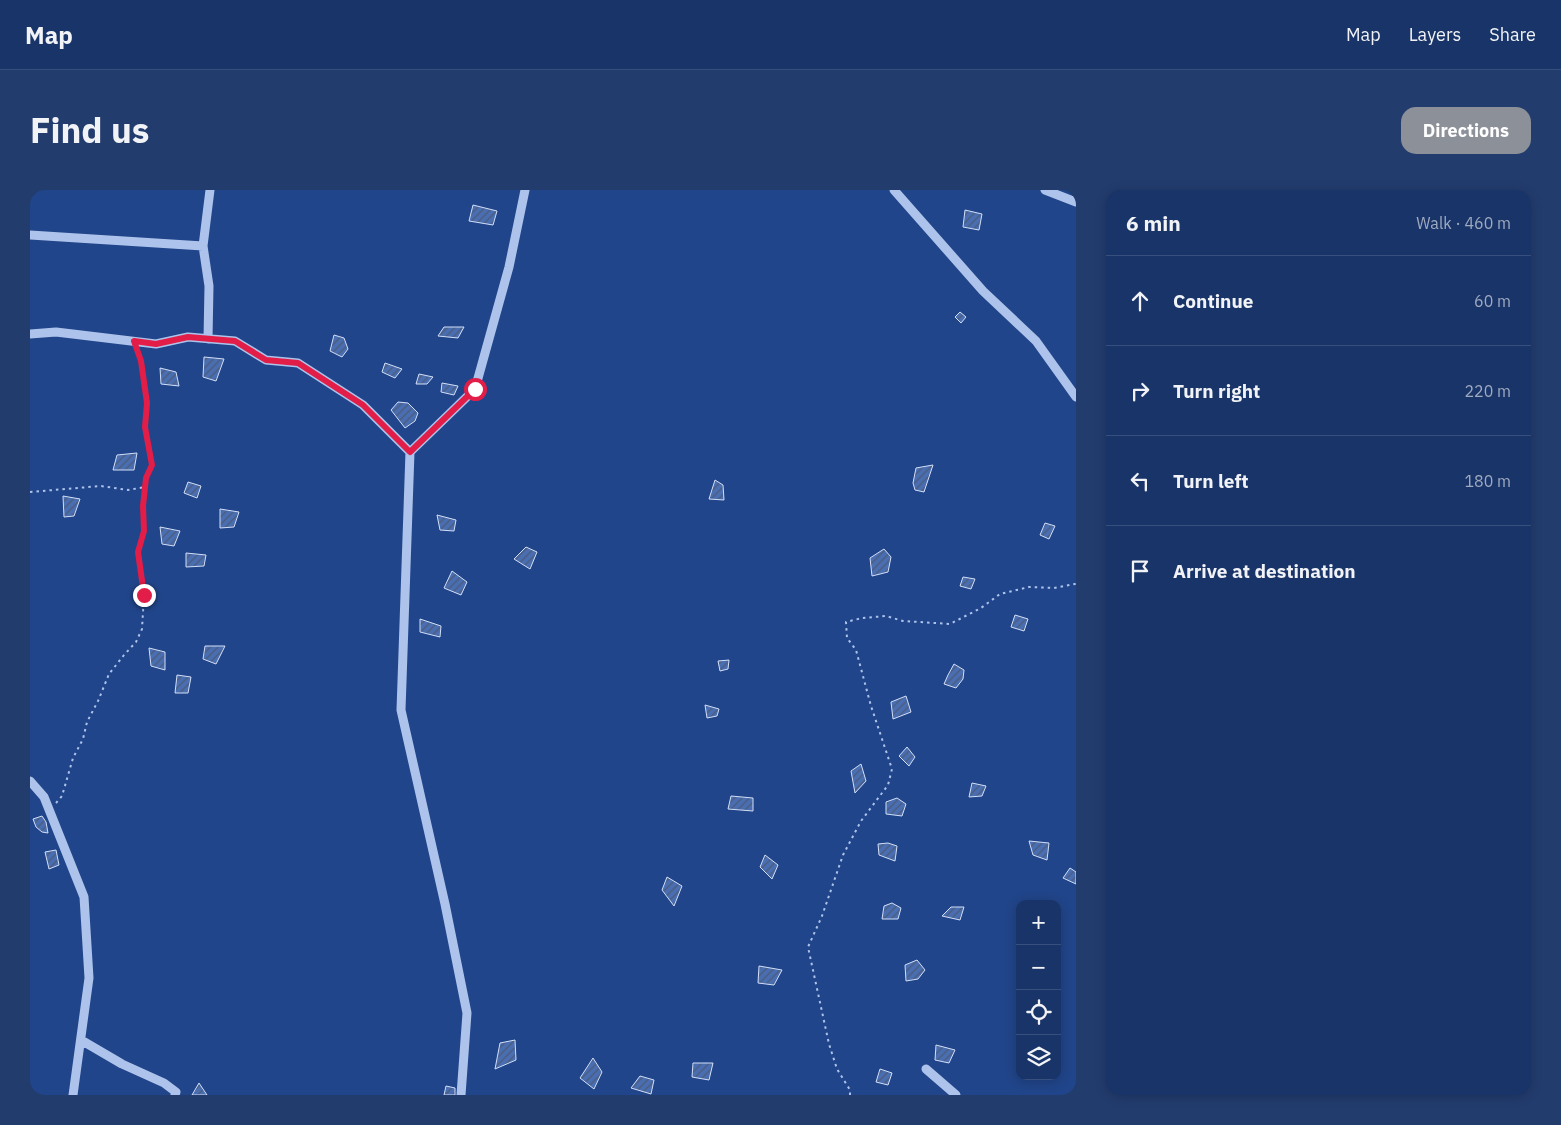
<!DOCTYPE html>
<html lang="en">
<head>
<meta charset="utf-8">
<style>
  :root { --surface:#193468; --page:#223c6e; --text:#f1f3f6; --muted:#9faac0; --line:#374f7c; --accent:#8c9099 }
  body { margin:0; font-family:"IBM Plex Sans",sans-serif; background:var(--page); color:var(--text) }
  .controls { position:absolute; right:15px; bottom:15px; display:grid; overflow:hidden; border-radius:10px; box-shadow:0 2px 12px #0003 }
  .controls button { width:45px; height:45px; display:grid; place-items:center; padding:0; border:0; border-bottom:1px solid var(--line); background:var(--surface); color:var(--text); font:25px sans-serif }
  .stop { position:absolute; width:15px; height:15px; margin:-11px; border:4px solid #e11d48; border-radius:50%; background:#fff }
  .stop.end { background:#e11d48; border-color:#fff; box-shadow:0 1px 5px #0008 }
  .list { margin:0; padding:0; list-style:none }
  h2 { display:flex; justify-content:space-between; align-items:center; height:65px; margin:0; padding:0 20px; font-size:21px }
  h2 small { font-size:16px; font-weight:400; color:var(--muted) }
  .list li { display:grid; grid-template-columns:32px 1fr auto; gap:15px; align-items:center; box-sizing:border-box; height:90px; padding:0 20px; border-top:1px solid var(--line) }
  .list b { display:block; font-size:19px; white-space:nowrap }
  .list em { font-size:16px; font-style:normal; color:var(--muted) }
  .icon { flex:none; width:28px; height:28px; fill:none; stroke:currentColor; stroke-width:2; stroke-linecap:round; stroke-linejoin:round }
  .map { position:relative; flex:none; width:1046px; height:905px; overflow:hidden; border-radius:15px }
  header { display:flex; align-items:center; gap:30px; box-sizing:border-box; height:70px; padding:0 25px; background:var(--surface); border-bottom:1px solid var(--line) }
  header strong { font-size:24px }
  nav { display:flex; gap:28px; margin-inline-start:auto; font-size:18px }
  .intro { display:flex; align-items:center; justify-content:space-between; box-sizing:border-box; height:120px; padding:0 30px }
  h1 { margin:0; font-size:35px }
  .button { padding:12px 22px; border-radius:15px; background:var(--accent); color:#fff; font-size:18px; font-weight:700 }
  main { display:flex; gap:30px; padding:0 30px }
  aside { flex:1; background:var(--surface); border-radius:15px; box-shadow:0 2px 12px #0003 }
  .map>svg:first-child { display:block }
  .building { fill:url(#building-hatch); stroke:#d2dff8 }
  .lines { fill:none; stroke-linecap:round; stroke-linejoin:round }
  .path { stroke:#adc3eb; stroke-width:2; stroke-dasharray:2.5 4; stroke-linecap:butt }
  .minor { stroke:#adc3eb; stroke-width:9 }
  .route { stroke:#e11d48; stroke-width:6 }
</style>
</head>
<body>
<header>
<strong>Map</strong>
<nav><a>Map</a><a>Layers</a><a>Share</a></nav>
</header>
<div class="intro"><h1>Find us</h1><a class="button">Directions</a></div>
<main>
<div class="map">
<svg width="1046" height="905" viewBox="0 0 1046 905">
  <defs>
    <pattern id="building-hatch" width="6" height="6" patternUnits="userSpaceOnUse" patternTransform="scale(1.25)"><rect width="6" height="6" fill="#4a6eb2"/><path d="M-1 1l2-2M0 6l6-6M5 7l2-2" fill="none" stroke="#4b5b7a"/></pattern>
  </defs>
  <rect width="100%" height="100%" fill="#21458a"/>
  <!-- building -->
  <path class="building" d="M443,15l24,6 -4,14 -24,-4z
    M935,20l17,4 -3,16 -16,-3z
    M930,122l6,5 -5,6 -6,-6z
    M414,137h20l-6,11 -20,-2z
    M304,145l10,3 4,11 -6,8 -12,-6z
    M174,167l20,2 -8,22 -13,-4z
    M355,173l17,6 -7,9 -13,-6z
    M130,178l16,4 3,14 -18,-2z
    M389,184l14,3 -6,7h-11z
    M412,193l16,3 -4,9 -13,-3z
    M368,212l10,1 10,10 -3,8 -10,7 -14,-18z
    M107,263l-3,17h-21l4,-15z
    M903,275l-9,27 -9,-2 -2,-7 3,-15z
    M685,290l8,5 1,15 -15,-1z
    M158,292l13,4 -4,12 -13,-5z
    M33,306l17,3 -6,17 -10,1z
    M190,319l19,3 -5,15 -14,1z
    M407,325l19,5 -2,11 -14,-1z
    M1015,333l10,3 -6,13 -9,-4z
    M130,337l20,4 -6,15 -12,-2z
    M496,357l11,5 -7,17 -16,-10z
    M854,359l7,8 -3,15 -16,4 -2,-18z
    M156,363l20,2 -2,11 -18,1z
    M422,381l15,11 -6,13 -17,-7z
    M933,387l12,2 -4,10 -11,-3z
    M985,425l13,4 -4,12 -13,-4z
    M390,429l21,7 -1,11 -20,-5z
    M175,456h20l-9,18 -13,-5z
    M119,458l16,4v18l-14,-4z
    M699,470l-1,9 -8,2 -2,-10z
    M924,474l10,6 -1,9 -7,9 -12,-4 4,-9z
    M147,485l14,2 -3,16h-13z
    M876,506l5,16 -18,7 -2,-17z
    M675,515l14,4 -2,7 -10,2z
    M877,557l8,10 -6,9 -10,-10z
    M831,574l5,17 -11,12 -4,-22z
    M942,593l14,3 -4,10 -13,1z
    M701,606l22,2v13l-25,-2z
    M867,608l9,6 -4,12 -16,-2v-12z
    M12,626l4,6 2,11 -6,-1 -6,-5 -3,-8z
    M999,651l20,2 -2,17 -14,-5z
    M858,653l9,3 -2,15 -16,-6 -1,-11z
    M26,660l3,15 -10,4 -4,-17z
    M735,665l13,10 -6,14 -12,-12z
    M1040,678l6,4v12l-13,-6z
    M637,687l15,9 -8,20 -12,-16z
    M862,713l9,5 -3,11h-16l2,-13z
    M921,717h13l-4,13 -18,-4z
    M887,770l8,10 -7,9 -12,2 -1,-16z
    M729,776l23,4 -8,15 -16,-2z
    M485,850l1,20 -21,9 5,-26z
    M906,855l19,5 -6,13 -14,-3z
    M563,868l9,14 -8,17 -14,-11z
    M663,873h20l-4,17 -17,-3z
    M850,879l12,4 -4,12 -12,-3z
    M610,886l14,4 -3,14 -20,-6z
    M169,893l8,12h-15z
    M416,896l9,2v7h-11z"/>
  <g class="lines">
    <!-- path -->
    <path class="path" d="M0,302l71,-6 27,4 17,-3
      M26,613l6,-7 11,-38 10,-19 4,-17 11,-21 11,-27 15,-19 12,-13 6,-13 2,-34 -6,-43 6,-21 -1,-26 2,-27 7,-13 -5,-21 -2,-17 2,-24 -6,-42 -4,-11
      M820,905v-5l-13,-21 -8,-25 -21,-97 14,-31 21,-61 18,-34 27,-36 4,-16 -21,-63 -15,-56 -9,-12 -1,-16 16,-4 24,-2 17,5 47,3 31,-16 19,-14 29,-7 25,1 21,-4 1,-3"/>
    <!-- minor -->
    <path class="minor" d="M864,0l89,101 53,50 40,56
      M1015,0l31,12
      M0,45l173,11 7,-56
      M173,56l6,40 -1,53
      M0,144l26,-2 100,12 32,-7 47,4 31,19 32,3 65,42 47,47 -9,258 44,194 22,109 -6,82
      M380,262l65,-63 34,-122 16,-77
      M0,591l14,16 40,100 5,81 -16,117
      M51,850l41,24 42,19 12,9 -1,3
      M896,879l30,26"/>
  </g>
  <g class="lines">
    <!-- route -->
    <path class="route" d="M114,405l-6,-43 6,-21 -1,-25 3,-28 6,-13 -7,-38 2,-24 -6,-42 -7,-20 22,3 32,-7 47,4 31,19 32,3 65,42 47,47 65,-63"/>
  </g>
</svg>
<div class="controls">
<button>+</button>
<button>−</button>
<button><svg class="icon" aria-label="locate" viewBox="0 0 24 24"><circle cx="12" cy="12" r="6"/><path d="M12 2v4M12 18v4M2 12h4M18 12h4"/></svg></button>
<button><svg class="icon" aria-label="layers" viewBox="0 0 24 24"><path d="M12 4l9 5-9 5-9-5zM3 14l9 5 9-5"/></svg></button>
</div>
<div class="stop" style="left:445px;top:199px"></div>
<div class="stop end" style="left:114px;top:405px"></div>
</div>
<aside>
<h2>6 min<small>Walk · 460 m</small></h2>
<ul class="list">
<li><svg class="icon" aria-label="ahead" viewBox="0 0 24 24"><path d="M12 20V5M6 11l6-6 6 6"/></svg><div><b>Continue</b></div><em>60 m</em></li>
<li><svg class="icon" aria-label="right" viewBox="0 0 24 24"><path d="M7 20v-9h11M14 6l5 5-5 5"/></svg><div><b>Turn right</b></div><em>220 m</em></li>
<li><svg class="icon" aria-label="left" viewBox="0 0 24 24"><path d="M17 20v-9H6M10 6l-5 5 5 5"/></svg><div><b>Turn left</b></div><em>180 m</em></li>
<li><svg class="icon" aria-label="arrive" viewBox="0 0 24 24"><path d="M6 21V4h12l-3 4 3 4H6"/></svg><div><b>Arrive at destination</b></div></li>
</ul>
</aside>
</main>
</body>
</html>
